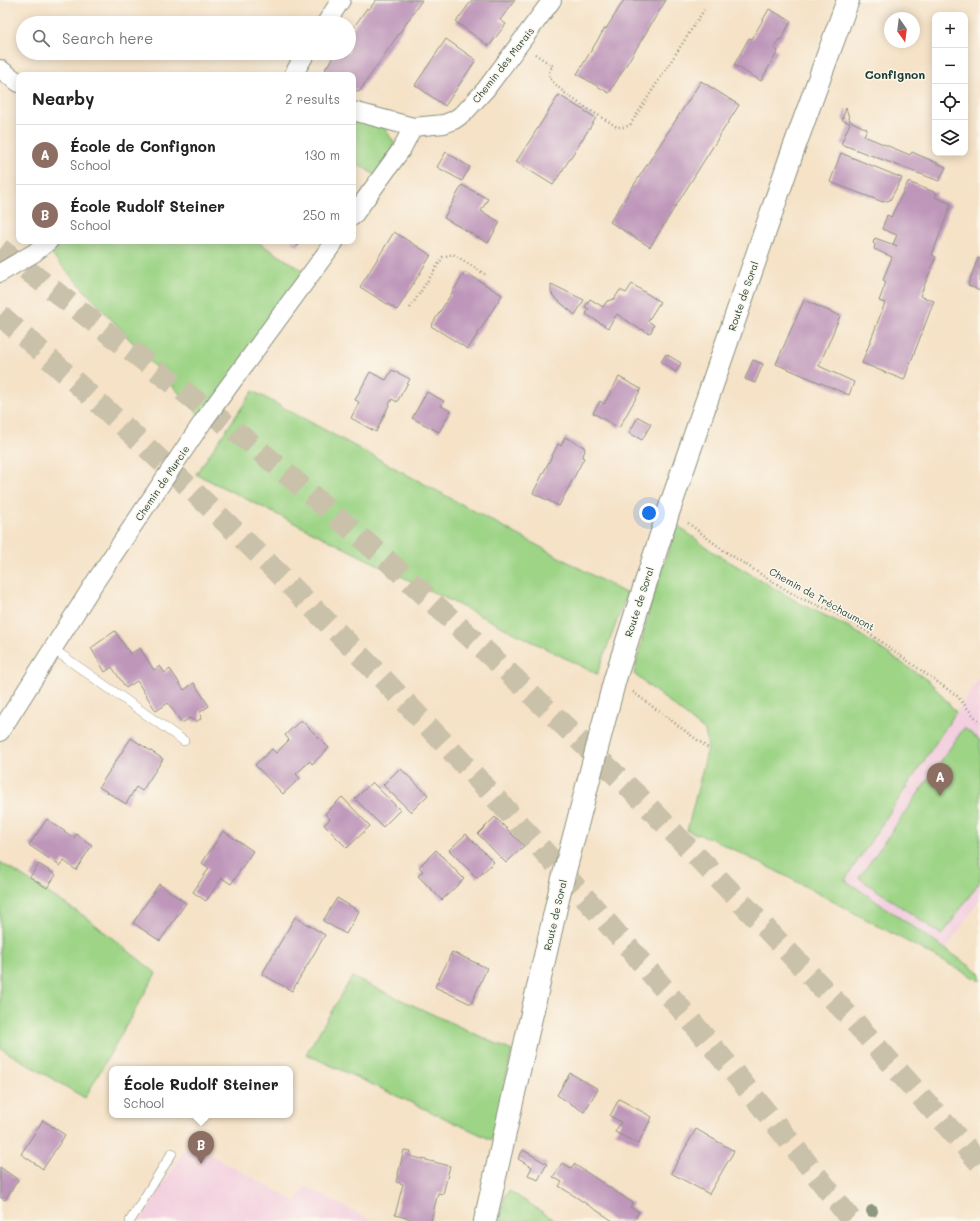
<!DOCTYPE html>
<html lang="en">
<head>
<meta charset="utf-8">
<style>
  :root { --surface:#fff; --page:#f2f2f2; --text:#222; --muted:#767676; --line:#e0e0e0; --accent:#0b8043 }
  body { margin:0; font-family:Mali,sans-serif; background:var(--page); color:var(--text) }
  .controls { position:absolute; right:12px; top:12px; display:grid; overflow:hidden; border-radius:8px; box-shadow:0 2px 10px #0003 }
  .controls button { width:36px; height:36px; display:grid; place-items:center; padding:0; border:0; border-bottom:1px solid var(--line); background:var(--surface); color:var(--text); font:20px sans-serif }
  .compass { position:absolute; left:884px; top:12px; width:36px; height:36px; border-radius:50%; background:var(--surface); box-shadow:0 2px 10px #0003; rotate:166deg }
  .you { position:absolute; left:649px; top:513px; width:14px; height:14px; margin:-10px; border:3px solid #fff; border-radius:50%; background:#1a73e8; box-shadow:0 0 0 6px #1a73e833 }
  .badge { display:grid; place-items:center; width:26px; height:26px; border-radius:50%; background:var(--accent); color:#fff; font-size:13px; font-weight:700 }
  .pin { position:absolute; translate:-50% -33px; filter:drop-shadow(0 1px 2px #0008) }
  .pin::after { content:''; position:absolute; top:21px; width:14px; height:12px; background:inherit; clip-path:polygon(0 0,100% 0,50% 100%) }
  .popup { position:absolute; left:109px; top:1066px; width:184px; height:52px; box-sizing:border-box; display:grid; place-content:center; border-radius:8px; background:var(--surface); filter:drop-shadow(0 1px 3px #0005); font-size:13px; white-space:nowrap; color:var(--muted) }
  .popup b { font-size:15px; color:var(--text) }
  .popup::after { content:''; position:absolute; left:50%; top:100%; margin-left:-8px; border:8px solid transparent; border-top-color:var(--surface) }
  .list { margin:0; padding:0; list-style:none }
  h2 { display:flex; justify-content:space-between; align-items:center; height:52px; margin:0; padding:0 16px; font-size:17px }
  h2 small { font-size:13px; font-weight:400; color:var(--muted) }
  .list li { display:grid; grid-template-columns:26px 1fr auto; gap:12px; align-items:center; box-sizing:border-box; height:60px; padding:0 16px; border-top:1px solid var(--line) }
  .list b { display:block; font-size:15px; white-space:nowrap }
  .list p { margin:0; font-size:13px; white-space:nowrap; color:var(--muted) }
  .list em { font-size:13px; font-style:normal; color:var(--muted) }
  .icon { flex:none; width:22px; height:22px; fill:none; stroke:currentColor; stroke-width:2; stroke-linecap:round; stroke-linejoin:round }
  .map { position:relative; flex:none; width:980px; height:1221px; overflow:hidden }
  .search { position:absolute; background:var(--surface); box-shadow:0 2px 10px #0003; left:16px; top:16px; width:340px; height:44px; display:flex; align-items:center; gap:10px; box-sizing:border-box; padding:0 14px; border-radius:22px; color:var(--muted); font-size:15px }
  .panel { position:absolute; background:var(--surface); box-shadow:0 2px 10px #0003; left:16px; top:72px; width:340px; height:172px; border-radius:8px }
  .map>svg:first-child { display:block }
  .built { fill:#f3cfdf }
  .green { fill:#9dd486; stroke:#5e885d }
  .building { fill:#be96ba }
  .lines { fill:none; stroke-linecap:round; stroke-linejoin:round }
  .highway-tunnel { stroke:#cac1aa; stroke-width:22; stroke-dasharray:22 11; stroke-linecap:butt }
  .lane-casing { stroke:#8a907e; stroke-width:10 }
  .street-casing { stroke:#8a907e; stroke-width:20 }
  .secondary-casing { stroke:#8a907e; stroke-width:24 }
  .path { stroke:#8a907e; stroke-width:2.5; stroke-dasharray:1 3; stroke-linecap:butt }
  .lane { stroke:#fff; stroke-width:9 }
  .street { stroke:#fff; stroke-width:18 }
  .secondary { stroke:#fff; stroke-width:22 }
  .tree { fill:#8d987f }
  .labels { text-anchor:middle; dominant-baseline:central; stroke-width:3; stroke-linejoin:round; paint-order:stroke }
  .street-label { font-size:10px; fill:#1f3d34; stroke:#fbf7ec }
  .quarter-label { font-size:12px; font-weight:bold; fill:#1f3d34; stroke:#fbf7ec }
</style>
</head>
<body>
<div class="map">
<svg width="980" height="1221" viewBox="0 0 980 1221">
  <rect width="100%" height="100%" fill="#fbf7ec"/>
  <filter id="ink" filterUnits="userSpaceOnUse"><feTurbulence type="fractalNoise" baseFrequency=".025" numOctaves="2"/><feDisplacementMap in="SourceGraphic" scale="8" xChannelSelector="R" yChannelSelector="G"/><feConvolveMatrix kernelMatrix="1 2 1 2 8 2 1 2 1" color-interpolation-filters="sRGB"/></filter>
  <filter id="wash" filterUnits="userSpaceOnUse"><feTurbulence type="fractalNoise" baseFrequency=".012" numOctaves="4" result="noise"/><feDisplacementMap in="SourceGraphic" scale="16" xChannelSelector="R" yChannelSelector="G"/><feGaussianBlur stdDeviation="0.9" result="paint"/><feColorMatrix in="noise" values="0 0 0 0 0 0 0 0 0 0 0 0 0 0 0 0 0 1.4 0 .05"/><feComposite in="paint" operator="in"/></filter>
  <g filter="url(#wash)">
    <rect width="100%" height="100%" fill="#f5e2c7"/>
    <!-- built -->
    <path class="built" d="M980,677v222l-34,51 -101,-70z
      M189,1143l108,59 8,-16 67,35h-232z"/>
    <!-- green -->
    <path class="green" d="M353,120l31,7 11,17 -15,35 -27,-19z
      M62,241h194l54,34 -106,145 -153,-166z
      M253,391l374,203 -30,80 -401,-200z
      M677,525l36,27 90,53 46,22 81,55 26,30 -111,168 135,93v8l-196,-106 -74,-37 -23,-7 21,-83 -3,-17 -71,-57 16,-68z
      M964,728l16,12v141l-38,54 -83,-57z
      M0,862l87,56 69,55 -71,125 -85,-50z
      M352,977l160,74 -20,89 -186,-86z
      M509,1191l4,2 43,28h-56l5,-26z"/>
    <g id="blocks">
      <!-- building -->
      <path class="building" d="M376,0h46l-63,92 -6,-4v-13h-20l-8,-6 11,-16 3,2 1,-2h9v-19l18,-26 2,2z
        M472,0h43l-15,20 6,4 -17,22 -33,-24z
        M624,0h42l-57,93 -32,-19 28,-46 1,1z
        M769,9l22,12 -10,19 -2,-1 -5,9 4,3 -17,30 -27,-16 15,-27 3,1z
        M446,39l30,21 -31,46 -30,-21z
        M701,81l38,24 -89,142 -40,-25z
        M559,95l37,23 -43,67 -37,-23z
        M846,108l4,13 17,8 -3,7 46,19 2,-3 34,15 -7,14 -98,-37 9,-21 -8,-3z
        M446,152l24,15 -8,14 -25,-14z
        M841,153l61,25 -12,22 -7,2 -53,-20z
        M908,182l29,11 -2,4 16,7 -19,51 4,2 -16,39 14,5 -30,79 -42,-17 23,-60 -6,-2 7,-19 -3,-2 9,-23 -18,-8 1,-4 -2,-2 2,-5 22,8 -4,-2 4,-9 -15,-6 5,-14 4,2z
        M462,185l26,14 -7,12 19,11 -12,21 -44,-25z
        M394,232l37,23 -34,55 -37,-23z
        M290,241h11l-3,5z
        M978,258l2,1v32l-12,-6z
        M465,272l37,23 -34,54 -37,-23z
        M551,284l33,16 -9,15 -21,-18 -3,-5z
        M632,284l28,18 -12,19 6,4 -3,7 -3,1 -6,-4 -1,1 -24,-16 -9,14 -22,-14 3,-5 -4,-2 5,-8 13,8 4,-6 7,-2 6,-9 6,3z
        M804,300l36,16 -21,50 35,16 -5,13 -73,-31z
        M666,354l15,9 -5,9 -15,-10z
        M753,360l10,4 -8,19 -10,-4z
        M392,370l18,9 -13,23 -5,-3 -16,33 -25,-14 8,-16 -4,-2 15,-28 16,8z
        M619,377l22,12 -22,39 -26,-15 7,-12 4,3z
        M427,392l17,9 -3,5 10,5 -12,21 -27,-14z
        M638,417l13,7 -9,16 -13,-7z
        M565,437l19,10 1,4 -3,6 2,1 -25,48 -26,-13 25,-49 3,2z
        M115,631l15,23 10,-6 14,22 6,-4 5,7 5,-4 14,21 10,-7 15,23 -9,6 1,7 -6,3 -5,-4 -8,5 -14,-20 -12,8 -19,-30 -11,7 -14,-21 -7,5 -14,-24z
        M301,720l28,28 -17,16 -2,-3 -14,13 4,4 -17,16 -28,-29 17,-16 4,4 13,-13 -4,-5z
        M131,738l32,21 -21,32 -6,-4 -10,17 -27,-17z
        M400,768l28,27 -17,17 -28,-27z
        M372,782l28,28 -17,17 -28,-28z
        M342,797l28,29 -23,22 -23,-23 6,-6 -5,-5z
        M495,817l29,29 -18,17 -28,-29z
        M47,819l27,19 2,-4 16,11 -16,25 -12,-9 -4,5 -31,-21z
        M223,831l30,20 -22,33 -9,-6 -16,23 -13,-9 16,-24 -7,-5z
        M466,834l28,28 -17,16 -28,-28z
        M436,850l28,29 -22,21 -24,-24 5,-5 -4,-4z
        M39,864l17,11 -9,13 -17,-11z
        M159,884l27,19 -26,38 -27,-18z
        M337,898l22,13 -13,23 -23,-13z
        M295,917l30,18 -33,56 -30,-17z
        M452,952l35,16 -16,36 -36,-17z
        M570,1073l28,16 -14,23 -27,-17z
        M619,1099l33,18 -14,27 -23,-12 6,-10 -11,-6z
        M43,1120l22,15 -22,34 -22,-15z
        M696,1129l38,22 -25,43 -38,-21z
        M404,1150l7,1 -1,5 40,10 -7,28 -5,-1 -7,28h-12l-24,-6 8,-31 -7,-2z
        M523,1150l24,14 -9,16 -10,-5 4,-8 -14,-8z
        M562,1163l9,5 3,-4 59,39 -3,4 9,5 -6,9h-20l-54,-35 3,-4 -9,-5z
        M0,1167l18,13 -13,20 -5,-3z"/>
    </g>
  </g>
  <g filter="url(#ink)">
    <use href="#blocks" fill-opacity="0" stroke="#8a907e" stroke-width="1"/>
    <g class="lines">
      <!-- highway-tunnel -->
      <path class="highway-tunnel" d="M0,249l253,196 134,115 121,112 131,125 99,102 113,119 129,145
        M0,315c312,273 599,578 852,906"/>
      <defs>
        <path id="lane" d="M53,649l131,92
          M130,1221l42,-68"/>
        <path id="street" d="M326,23l15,-23
          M0,69l19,14
          M293,75l13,-22
          M353,111l60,16 31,-3 10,-4 10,-7 22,-24 66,-89
          M353,216l48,-66 12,-23
          M0,273l34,-20 15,-12
          M0,732l95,-150 109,-162 131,-179"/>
        <path id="secondary" d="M485,1221l75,-331 55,-211 53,-166 123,-357 57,-156"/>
      </defs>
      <!-- lane casing -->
      <use href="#lane" class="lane-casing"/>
      <!-- street casing -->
      <use href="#street" class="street-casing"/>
      <!-- secondary casing -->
      <use href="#secondary" class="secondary-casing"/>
      <!-- path -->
      <path class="path" d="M535,54l18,12c-2,2 -4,5 -4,8 0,14 56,45 68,53h8l5,-2 74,-115
        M410,308l33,-51 10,-3 33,21
        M688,523l35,27 39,25 36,22 35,15 33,19 91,65 23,27
        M633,692l75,56"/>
      <!-- lane -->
      <use href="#lane" class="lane"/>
      <!-- street -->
      <use href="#street" class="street"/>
      <!-- secondary -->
      <use href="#secondary" class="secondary"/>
    </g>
    <!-- trees -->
    <circle class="tree" cx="872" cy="1211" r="6"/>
  </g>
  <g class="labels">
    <!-- street labels -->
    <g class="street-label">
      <text transform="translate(503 65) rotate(-52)">Chemin des Marais</text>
      <text transform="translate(743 296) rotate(-71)">Route de Soral</text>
      <text transform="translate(162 483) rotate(-56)">Chemin de Murcie</text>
      <text transform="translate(822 599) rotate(29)">Chemin de Tréchaumont</text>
      <text transform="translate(639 602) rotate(-72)">Route de Soral</text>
      <text transform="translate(555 915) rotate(-77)">Route de Soral</text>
    </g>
    <!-- quarter labels -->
    <g class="quarter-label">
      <text x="895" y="74">Confignon</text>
    </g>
  </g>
</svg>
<div class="controls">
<button>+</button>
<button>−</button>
<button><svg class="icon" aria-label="locate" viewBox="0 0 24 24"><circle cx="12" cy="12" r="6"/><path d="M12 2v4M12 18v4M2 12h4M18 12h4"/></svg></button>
<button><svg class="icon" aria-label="layers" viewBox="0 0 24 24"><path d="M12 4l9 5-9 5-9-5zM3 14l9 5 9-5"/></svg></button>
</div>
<svg class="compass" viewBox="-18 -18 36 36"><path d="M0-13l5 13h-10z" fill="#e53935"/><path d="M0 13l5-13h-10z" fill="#767676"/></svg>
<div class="you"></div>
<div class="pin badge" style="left:940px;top:796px;background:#8d6e63">A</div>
<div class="pin badge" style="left:201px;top:1164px;background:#8d6e63">B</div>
<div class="popup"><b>École Rudolf Steiner</b>School</div>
<div class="search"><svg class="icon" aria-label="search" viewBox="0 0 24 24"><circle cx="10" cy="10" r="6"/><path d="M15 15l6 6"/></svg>Search here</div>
<section class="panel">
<h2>Nearby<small>2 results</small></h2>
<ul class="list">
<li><span class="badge" style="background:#8d6e63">A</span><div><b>École de Confignon</b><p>School</p></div><em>130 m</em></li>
<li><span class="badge" style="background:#8d6e63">B</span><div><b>École Rudolf Steiner</b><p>School</p></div><em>250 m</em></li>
</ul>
</section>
</div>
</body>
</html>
